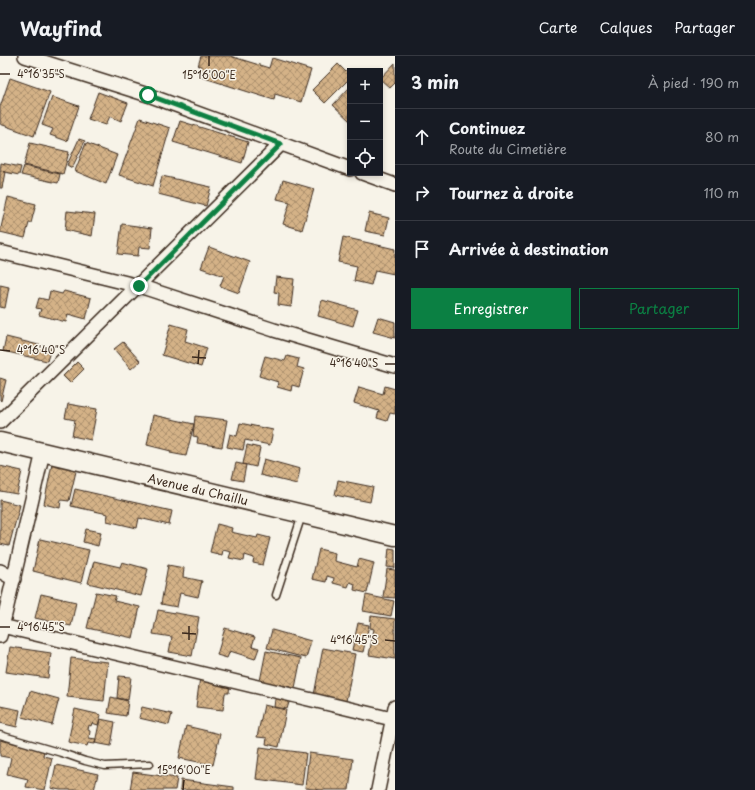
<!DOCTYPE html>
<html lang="fr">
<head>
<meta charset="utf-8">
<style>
  :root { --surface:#171b24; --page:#242831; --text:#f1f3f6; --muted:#9ea1a6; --line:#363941; --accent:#0b8043 }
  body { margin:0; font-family:"Playpen Sans",sans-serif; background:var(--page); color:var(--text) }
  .controls { position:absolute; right:12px; top:12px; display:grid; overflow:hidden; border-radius:0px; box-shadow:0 2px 6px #0003 }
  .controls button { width:36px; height:36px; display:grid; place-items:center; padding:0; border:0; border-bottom:1px solid var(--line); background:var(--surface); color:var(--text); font:20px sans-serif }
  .stop { position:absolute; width:12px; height:12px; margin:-9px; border:3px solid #0b8043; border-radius:50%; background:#fff }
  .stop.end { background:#0b8043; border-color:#fff; box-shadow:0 1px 4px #0008 }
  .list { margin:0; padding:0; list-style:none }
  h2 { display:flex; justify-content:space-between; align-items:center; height:52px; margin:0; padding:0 16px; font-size:17px }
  h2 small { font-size:13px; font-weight:400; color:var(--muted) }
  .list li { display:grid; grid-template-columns:26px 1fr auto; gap:12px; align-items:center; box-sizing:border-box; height:56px; padding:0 16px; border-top:1px solid var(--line) }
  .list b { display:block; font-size:15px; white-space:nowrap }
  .list p { margin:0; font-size:13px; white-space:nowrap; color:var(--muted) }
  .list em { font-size:13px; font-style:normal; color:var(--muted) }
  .actions { display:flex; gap:8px; padding:12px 16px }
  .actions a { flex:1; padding:9px 0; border:1px solid var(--accent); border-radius:0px; text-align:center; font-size:14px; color:var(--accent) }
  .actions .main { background:var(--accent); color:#fff }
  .icon { flex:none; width:22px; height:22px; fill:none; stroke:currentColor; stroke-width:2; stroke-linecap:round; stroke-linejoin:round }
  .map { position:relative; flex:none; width:395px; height:734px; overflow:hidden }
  header { display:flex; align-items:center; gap:24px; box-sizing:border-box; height:56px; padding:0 20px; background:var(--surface); border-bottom:1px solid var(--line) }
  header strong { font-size:19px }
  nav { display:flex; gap:22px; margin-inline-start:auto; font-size:14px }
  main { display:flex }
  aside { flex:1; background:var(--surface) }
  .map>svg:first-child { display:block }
  .building { fill:url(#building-cross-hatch); stroke:#3b2a1e }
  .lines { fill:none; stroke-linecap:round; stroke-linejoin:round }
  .lane-casing { stroke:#3b2a1e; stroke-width:9 }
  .street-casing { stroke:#3b2a1e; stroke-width:16 }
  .secondary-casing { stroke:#3b2a1e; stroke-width:21 }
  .lane { stroke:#f7f3e8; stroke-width:6 }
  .street { stroke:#f7f3e8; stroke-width:13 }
  .secondary { stroke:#f7f3e8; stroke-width:18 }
  .route { stroke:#0b8043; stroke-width:5 }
  .ticks { fill:none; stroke:#3b2a1e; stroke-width:1.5 }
  .labels { text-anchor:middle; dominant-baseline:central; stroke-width:3; stroke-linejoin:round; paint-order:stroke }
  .street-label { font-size:12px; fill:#3b2a1e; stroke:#f7f3e8 }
  .ticks-label { font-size:10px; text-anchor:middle; fill:#3b2a1e; stroke:#f7f3e8; stroke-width:3; stroke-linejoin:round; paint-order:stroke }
</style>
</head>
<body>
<header>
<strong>Wayfind</strong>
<nav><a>Carte</a><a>Calques</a><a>Partager</a></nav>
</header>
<main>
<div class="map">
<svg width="395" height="734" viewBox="0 0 395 734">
  <defs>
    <pattern id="building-cross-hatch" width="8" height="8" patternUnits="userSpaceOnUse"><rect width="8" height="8" fill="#d4b287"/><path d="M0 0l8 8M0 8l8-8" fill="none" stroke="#ad916e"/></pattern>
  </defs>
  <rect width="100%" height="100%" fill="#f7f3e8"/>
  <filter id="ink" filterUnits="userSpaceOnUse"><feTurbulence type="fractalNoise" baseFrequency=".025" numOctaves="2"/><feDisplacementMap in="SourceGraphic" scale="8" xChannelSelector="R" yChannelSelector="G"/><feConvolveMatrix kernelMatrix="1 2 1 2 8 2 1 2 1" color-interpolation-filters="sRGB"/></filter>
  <g filter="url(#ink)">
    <!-- building -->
    <path class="building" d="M201,0h29l39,12 3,-10 39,12 -10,32 -26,-8 -1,6 -76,-24 3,-10h-3z
      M395,7v20l-5,5 -10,-9z
      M338,8l12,12v2l-25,25 -13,-13z
      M10,22l40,14 -16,44 -34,-12v-17z
      M350,31v34l-17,-16z
      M98,36l30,11 -7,18 -11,-5 -4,9 -18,-6z
      M52,41l27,9 -12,35 -17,-6 3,-6 -11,-4z
      M140,62l30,10 -17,58 -34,-11z
      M180,65l68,21 -6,21 -69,-21z
      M79,83l6,2 -13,27 -5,-3z
      M30,87l39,9 -6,22 -39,-9z
      M86,87l31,12 -11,29 -31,-13z
      M1,107l20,4 -2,8 -19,-4z
      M24,110l36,8 -2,9 -37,-8z
      M0,115l5,1 -3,16h-2z
      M162,120l49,11 -5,19 -48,-12z
      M283,124l31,9 -12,41 -19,-6 7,-22 -13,-3z
      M8,141l28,7 -5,19h-2l-4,15 -25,-6z
      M67,155l28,3 -3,22 -27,-6z
      M369,157l20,5 -4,17 -20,-4z
      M122,168l30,4 -2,20 -11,-1 -1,9 -20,-2z
      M343,181l52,12 -1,25 -19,-4 -4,15 -17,-4 3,-15 -19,-4z
      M209,191l41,15 -11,31 -19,-7 4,-10 -23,-8z
      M276,221l18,2 -3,28 -13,-2 1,-12 -5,-1z
      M0,229l9,2 -4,21 -5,-1z
      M50,235l12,3 2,-3 27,7 -5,21 -18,-5 -2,8 -27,-7 2,-6 -5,-1 3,-10 9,2z
      M322,244l36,10 -5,16 -35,-10z
      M378,261l17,5v16l-22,-6z
      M171,268l17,5 -3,12 22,7 -6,19 -39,-12z
      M6,281l45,11 -4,13 -44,-10z
      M123,286l17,19 -9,8 -17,-20z
      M265,300l20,5 2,-5 12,3 -2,8 7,2 -5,18 -7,-2 -1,6 -14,-4 1,-5 -19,-6z
      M77,306l7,7 -14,14 -7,-7z
      M0,322l6,2 -5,21 -1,-1z
      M385,330l10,3v25l-5,-1 -3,8 -10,-3 2,-7 -25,-8 5,-16 24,7z
      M68,348l29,5 -6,31 -19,-4 3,-16 -10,-2z
      M153,359l41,9 -8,32 -16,-3 1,-2 -24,-6z
      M195,360l32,4 -5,27 -25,-4 1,-6 -5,-1z
      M240,367l33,7 -3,15 -25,-5 -2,10 -16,-3 3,-13 7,2z
      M247,389l13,3 -4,19 -13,-3z
      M264,403l36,10 -3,15 -37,-9z
      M236,407l10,2 -3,16 -11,-2z
      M52,408l25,3 -8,34 -8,-1 -1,8 -16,-4z
      M0,410l22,5 -5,23 -17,-3z
      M338,424l35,7 -3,15 -35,-7z
      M75,433l97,22 -3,14 -30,-7 -2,10 -30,-7 1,-7 -37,-8z
      M0,444l20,5 -11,41 -9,-2z
      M217,468l15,4 -1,4 26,6 1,-3 12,3 -7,27 -10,-2 1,-5 -9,-3 -1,6 -15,-3 2,-6 -8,-2 -1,5 -12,-3z
      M86,473l15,3 -3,14 -15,-4z
      M40,483l49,11 -8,33 -48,-12z
      M389,492l6,1v19l-8,-1z
      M319,493l16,4 -1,8 23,6 2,-8 15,4 -7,30 -13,-3 1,-6 -5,-2 -2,5 -15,-4 1,-5 -7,-2 -1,6 -14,-3z
      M94,505l26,6 2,-5 26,7 -7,27 -53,-13z
      M168,509l16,3 -1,9 19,4 -4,16 -18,-4 -3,14 -16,-3z
      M387,513l8,1v28l-12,-1z
      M96,536l20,4 -2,5 26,6 -7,31 -46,-10z
      M41,538l35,8 -5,24 -36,-8z
      M366,539l28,6 -3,15 -28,-5z
      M158,554l41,7 -7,39 -23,-4 3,-15 -19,-3z
      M371,560l24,3v40l-26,-4 5,-26 -4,-1z
      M358,567l11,2 -6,27 -11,-2z
      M225,572l30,9 -3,9 7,2 -4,11 -25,-8 -3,7 -10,-3z
      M272,574l39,11 -5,17 -39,-10z
      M10,591l41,6 -3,25 -42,-6z
      M323,592l32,6 -9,47 -32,-6z
      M266,595l35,7 -6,30 -35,-7z
      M71,602l37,4 -4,39 -37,-4z
      M119,620l12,1 -3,23 -11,-2z
      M200,621l30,4 -1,12h-4l-2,17 -27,-3z
      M30,635l29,8 -7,26 -30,-8z
      M276,636l15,4 -4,13 -13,-2z
      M111,641l17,4 -2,15 -18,-3z
      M264,649l22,5 -7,37 -13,-3 1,-6 -10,-1z
      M0,650l20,4 -3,17 -17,-4z
      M142,651l30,7 -3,11 -30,-7z
      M75,653l26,6 -3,10 -6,-2 -1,3 -2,-1 -1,5 2,1 -1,7 7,1 -1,5 -7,-1 -1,3 -19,-4z
      M100,663l15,3 -4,24 -16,-3z
      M186,670l34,8 -7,31 -34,-7z
      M0,684l44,10 -1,6 9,2 -7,32 -19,-3 2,-8 -21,-5 4,-16 -11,-2z
      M260,691l46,6 -4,32 -46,-6z
      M309,697l44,6 -4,31h-26l-18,-2z
      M56,709l42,9 -4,16h-34l-9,-2z
      M133,716l44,6 -2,12h-45z
      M181,724l53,7v3h-54z"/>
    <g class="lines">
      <defs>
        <path id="lane" d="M276,539l26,-80
          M0,679l65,19 20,7 20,5 45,-2"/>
        <path id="street" d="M25,0l123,39 202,74
          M362,117l33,12
          M0,196l139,34 135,44 121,36
          M0,366l281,-278
          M0,515l14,8
          M2,570l390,93
          M0,580l43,-184
          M378,734l17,-83"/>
        <path id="secondary" d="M0,386l395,94"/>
      </defs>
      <!-- lane casing -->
      <use href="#lane" class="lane-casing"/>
      <!-- street casing -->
      <use href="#street" class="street-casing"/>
      <!-- secondary casing -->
      <use href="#secondary" class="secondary-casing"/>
      <!-- lane -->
      <use href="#lane" class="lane"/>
      <!-- street -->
      <use href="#street" class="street"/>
      <!-- secondary -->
      <use href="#secondary" class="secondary"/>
    </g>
  </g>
  <g class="lines" filter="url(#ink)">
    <!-- route -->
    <path class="route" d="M139,230l142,-142 -133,-49"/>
  </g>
  <!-- ticks -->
  <path class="ticks" d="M209,10v-10M0,18h10M0,294l10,1M192,301l14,1M198,308l1,-14M385,308h10M0,571h10M182,577l14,1M189,584v-14M385,584l10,1M183,734l1,-10"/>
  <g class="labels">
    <!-- street labels -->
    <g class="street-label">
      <text transform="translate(198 433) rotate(13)">Avenue du Chaillu</text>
    </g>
  </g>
  <g class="ticks-label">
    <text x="41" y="22">4°16'35"S</text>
    <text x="209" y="23">15°16'00"E</text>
    <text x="41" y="298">4°16'40"S</text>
    <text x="354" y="311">4°16'40"S</text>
    <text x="41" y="575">4°16'45"S</text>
    <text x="354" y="588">4°16'45"S</text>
    <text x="184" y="718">15°16'00"E</text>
  </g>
</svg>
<div class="controls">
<button>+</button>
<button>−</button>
<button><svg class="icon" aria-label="locate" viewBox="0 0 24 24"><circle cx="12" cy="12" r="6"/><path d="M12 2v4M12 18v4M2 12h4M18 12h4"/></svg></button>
</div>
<div class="stop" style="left:148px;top:39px"></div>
<div class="stop end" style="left:139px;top:230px"></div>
</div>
<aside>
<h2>3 min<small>À pied · 190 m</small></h2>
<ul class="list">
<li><svg class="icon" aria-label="ahead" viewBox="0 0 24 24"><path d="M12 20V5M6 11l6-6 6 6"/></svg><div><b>Continuez</b><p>Route du Cimetière</p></div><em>80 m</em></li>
<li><svg class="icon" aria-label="right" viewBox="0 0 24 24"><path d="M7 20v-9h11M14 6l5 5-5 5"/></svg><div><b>Tournez à droite</b></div><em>110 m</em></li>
<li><svg class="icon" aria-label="arrive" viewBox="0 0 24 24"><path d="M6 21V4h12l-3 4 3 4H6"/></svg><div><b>Arrivée à destination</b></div></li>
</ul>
<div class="actions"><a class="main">Enregistrer</a><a>Partager</a></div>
</aside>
</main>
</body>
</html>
